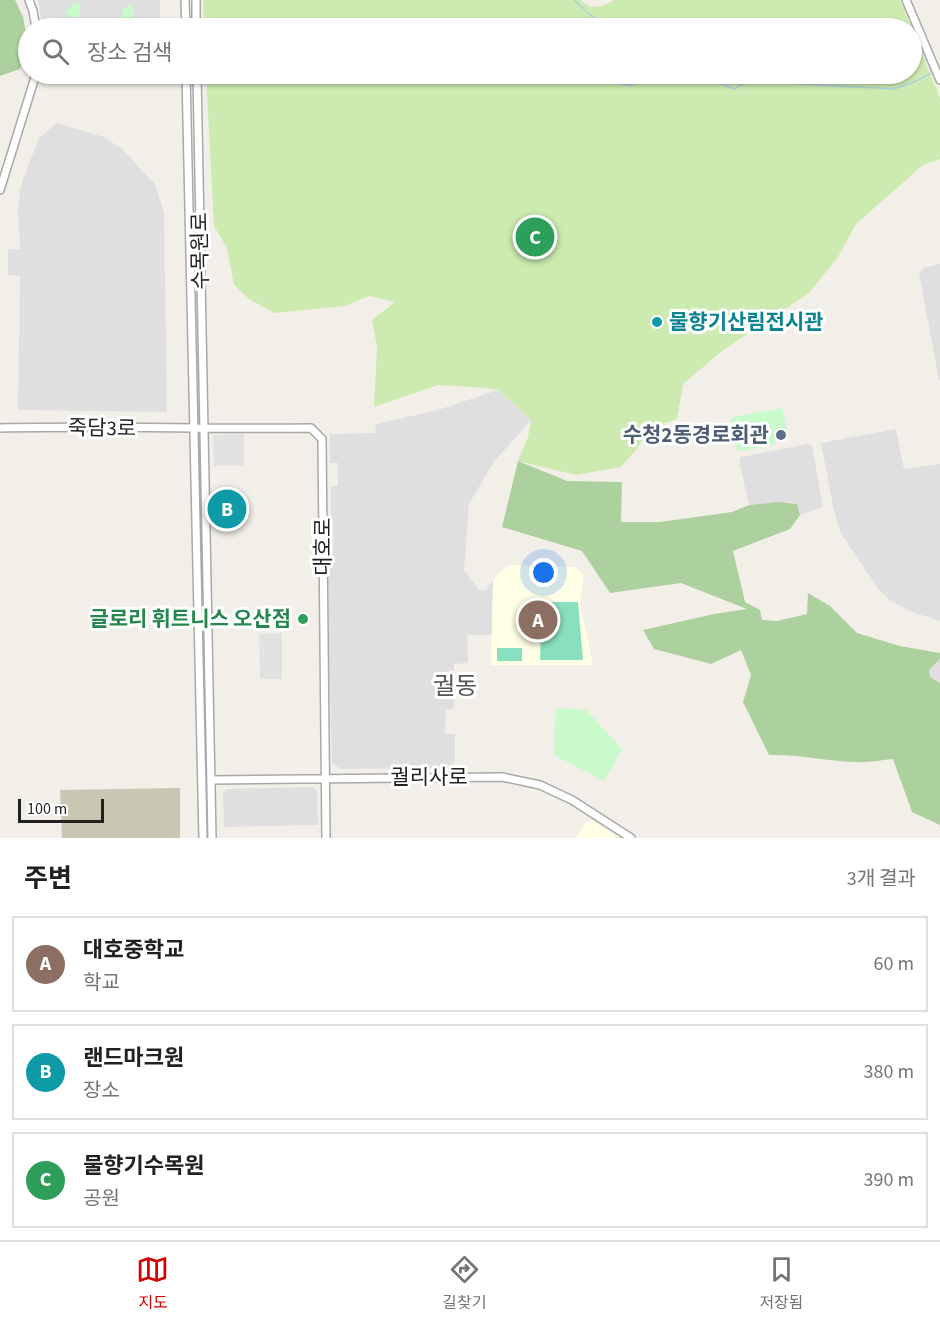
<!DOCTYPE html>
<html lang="ko">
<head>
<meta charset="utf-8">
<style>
  :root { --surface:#fff; --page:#f6f6f6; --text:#202124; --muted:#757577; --line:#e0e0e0; --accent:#d40000 }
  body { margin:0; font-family:"Source Sans 3","Noto Sans KR",sans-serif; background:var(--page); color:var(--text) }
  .scale { position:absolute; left:18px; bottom:15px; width:86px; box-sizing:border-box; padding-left:6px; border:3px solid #222; border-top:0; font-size:16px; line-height:21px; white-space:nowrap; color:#222; -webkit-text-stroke:4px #fff; paint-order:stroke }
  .you { position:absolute; left:544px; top:573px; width:21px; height:21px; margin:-15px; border:4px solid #fff; border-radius:50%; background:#1a73e8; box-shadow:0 0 0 9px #1a73e833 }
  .badge { display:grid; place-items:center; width:39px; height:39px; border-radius:50%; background:var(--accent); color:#fff; font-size:20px; font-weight:700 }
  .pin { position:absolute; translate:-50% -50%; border:3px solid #fff; box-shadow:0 2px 6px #0006 }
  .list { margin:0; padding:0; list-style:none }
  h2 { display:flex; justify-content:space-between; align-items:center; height:78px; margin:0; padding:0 24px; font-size:26px }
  h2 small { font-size:20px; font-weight:400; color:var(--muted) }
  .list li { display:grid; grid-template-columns:39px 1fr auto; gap:18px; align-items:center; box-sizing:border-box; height:96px; margin:0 12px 12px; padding:0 12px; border:2px solid var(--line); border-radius:0px }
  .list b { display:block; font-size:22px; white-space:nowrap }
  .list p { margin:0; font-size:20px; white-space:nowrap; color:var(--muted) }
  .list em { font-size:20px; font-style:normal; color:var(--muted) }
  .icon { flex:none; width:33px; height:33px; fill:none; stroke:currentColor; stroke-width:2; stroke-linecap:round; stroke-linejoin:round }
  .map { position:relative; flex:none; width:940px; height:838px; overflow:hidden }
  .search { position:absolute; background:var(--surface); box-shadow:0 2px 4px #0004; left:18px; right:18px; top:18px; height:66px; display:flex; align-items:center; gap:15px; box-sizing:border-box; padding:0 21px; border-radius:33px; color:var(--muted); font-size:22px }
  .sheet { height:402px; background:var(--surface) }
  nav { display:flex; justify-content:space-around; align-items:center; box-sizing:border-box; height:84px; border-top:2px solid var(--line); background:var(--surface); font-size:16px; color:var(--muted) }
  nav a { display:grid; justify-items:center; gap:3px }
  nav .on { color:var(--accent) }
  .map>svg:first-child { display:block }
  .residential { fill:#e0dfdf }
  .education { fill:#ffffe5 }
  .construction { fill:#c7c7b4 }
  .grass { fill:#cdebb0 }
  .forest { fill:#add19e }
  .park { fill:#c8facc }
  .pitch { fill:#88e0be }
  .parking { fill:#e2e2e2 }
  .water { fill:#aad3df }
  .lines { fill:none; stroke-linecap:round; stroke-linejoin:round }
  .stream { stroke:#aad3df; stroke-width:1.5 }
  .minor-casing { stroke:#a9a9a9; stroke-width:10 }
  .minor { stroke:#fff; stroke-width:7 }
  .culture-dot { fill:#0f9aa8; stroke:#fff; stroke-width:2 }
  .service-dot { fill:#5c6f8a; stroke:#fff; stroke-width:2 }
  .leisure-dot { fill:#2e9e5b; stroke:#fff; stroke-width:2 }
  .labels { text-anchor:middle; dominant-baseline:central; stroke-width:6; stroke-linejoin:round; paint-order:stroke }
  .street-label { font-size:21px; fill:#222; stroke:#fff }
  .culture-label { font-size:21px; font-weight:bold; fill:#0d838f; stroke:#fff; text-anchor:start }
  .service-label { font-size:21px; font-weight:bold; fill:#4e5e75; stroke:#fff; text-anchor:end }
  .leisure-label { font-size:21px; font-weight:bold; fill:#27864d; stroke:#fff; text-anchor:end }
  .quarter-label { font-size:24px; fill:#555; stroke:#fff }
</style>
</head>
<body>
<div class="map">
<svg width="940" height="838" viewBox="0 0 940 838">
  <rect width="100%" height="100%" fill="#f2efe9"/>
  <!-- residential -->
  <path class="residential" d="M38,0h122v28h-117z
    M57,123l47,14 17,11 34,36 9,29 3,199 -149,-2 2,-134 -12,-1v-26h12l-2,-36 1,-17 4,-17 16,-41z
    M940,264v116h-1l-20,-107 4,-5z
    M498,390l33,30 -38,43 -24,41 -5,66 15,20h7l7,-10 -1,55h-25l1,28 -14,1v45l-8,1 -1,24h10v28l-6,6 -109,1 -8,-6 -3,-113 -1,-110 3,-6v-48h7v-23h-8v-29l45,-1 1,-9 62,-14z
    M896,429l8,40 36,-5v157l-28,-9 -21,-11 -13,-12 -38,-57 -7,-26 -12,-63z
    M808,444l4,2 11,61 -23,8 -3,-11 -7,-2 -41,3 -10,-45 2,-3z
    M940,659v24l-11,-6v-8z
    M312,787l5,4 1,34 -94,2 -1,-34 5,-4z"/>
  <!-- education -->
  <path class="education" d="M510,565l65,2 9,8 -4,29 13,61h-102l2,-85 8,-9z
    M592,821l22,13 1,4h-39l9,-15z"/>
  <!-- construction -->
  <path class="construction" d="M180,788v50h-118l-2,-48z"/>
  <!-- grass -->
  <path class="grass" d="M203,0h378c11,12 21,6 34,0h285l40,98v61l-17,6 -67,59 -18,33 -29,36 -87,58 -39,33 -6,35 -27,9 -14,22 -15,17 -45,8 -58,-14 10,-24 3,-17 -33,-30 -11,-2 -49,-3 -64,22 3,-60 -5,-27 23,-18 -26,-6 -24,10 -70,7 -26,-14 -15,-14 -7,-37 -13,-22 -8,-152h706v-46h-708z"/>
  <!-- forest -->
  <path class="forest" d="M0,0h15l8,17 5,27 -8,25 -20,7z
    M518,461l49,20 55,1 -1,40h39l72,-10 17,-7 30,-3 18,2 3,11 -10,14 -57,22 12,51 15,8 2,10 15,1 30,-7 1,-21 22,13 27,27 43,13 40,7v6l-11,11 1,7 10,6v142l-28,-13 -19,-53c-12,1 -25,4 -38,3 -29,-1 -57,-8 -86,-7l-26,-53 8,-27 -10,-25 -30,14 -57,-15 -11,-19 71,-16 33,-5 -66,-26 -71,10 -28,-42 -80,-24z"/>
  <!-- park -->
  <path class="park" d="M74,3h7l-2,14h-9l-5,-5z
    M129,4l5,1v11l-3,2h-9v-7z
    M782,408l5,21 -14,3 3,12 -35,7 -4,-1 -6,-30 2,-3z
    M556,708l30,2 36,39 -18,32 -50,-26z"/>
  <!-- pitch -->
  <path class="pitch" d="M542,602h36l5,58h-43z
    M497,648h25v13h-25z"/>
  <!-- parking -->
  <path class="parking" d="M244,434v31l-30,1 -1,-31z
    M282,633v46h-22l-1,-45z"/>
  <!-- water -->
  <path class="water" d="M583,74h52l4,7 -8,6 -34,-7z"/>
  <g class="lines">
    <!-- stream -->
    <path class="stream" d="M574,0l31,28
      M678,74l26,3 30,12 14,-8 146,8 20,-7 17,-9"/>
    <defs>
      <path id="minor" d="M29,0l4,11 3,17
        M185,0l1,28
        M196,0v28
        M906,0l34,80
        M186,74l17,764
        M197,74l15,764
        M0,190l36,-116
        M0,428c104,-2 208,1 311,0l11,11 4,399
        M211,780l291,-3 38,8 32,15 59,38"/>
    </defs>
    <!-- minor casing -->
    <use href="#minor" class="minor-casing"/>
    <!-- minor -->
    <use href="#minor" class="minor"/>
  </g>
  <!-- markers -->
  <circle class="culture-dot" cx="657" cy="322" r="6"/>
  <circle class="service-dot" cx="781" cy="435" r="6"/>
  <circle class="leisure-dot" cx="303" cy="619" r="6"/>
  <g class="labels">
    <!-- street labels -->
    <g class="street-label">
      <text transform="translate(200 251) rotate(-91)">수목원로</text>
      <text transform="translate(102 428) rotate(1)">죽담3로</text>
      <text transform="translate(323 547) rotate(-90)">대호로</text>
      <text x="429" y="777">궐리사로</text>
    </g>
    <!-- culture labels -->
    <g class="culture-label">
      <text x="669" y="322">물향기산림전시관</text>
    </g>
    <!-- service labels -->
    <g class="service-label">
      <text x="769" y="435">수청2동경로회관</text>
    </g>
    <!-- leisure labels -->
    <g class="leisure-label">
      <text x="291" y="619">글로리 휘트니스 오산점</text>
    </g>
    <!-- quarter labels -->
    <g class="quarter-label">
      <text x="455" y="686">궐동</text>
    </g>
  </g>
</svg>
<div class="scale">100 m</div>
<div class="you"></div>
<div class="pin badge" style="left:538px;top:620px;background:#8d6e63">A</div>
<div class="pin badge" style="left:227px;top:509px;background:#0f9aa8">B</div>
<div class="pin badge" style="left:535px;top:237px;background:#2e9e5b">C</div>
<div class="search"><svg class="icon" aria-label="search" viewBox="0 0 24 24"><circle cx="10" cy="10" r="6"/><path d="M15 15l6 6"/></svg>장소 검색</div>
</div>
<section class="sheet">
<h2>주변<small>3개 결과</small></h2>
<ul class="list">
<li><span class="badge" style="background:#8d6e63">A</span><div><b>대호중학교</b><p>학교</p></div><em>60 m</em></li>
<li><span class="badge" style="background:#0f9aa8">B</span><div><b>랜드마크원</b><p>장소</p></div><em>380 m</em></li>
<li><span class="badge" style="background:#2e9e5b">C</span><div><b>물향기수목원</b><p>공원</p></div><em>390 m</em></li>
</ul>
</section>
<nav>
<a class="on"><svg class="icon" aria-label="map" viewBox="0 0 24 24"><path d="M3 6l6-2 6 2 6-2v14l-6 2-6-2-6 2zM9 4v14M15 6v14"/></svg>지도</a>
<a><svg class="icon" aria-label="directions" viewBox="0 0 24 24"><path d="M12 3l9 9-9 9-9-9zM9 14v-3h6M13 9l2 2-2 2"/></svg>길찾기</a>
<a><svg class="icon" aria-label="saved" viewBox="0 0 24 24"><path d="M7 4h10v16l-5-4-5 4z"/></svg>저장됨</a>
</nav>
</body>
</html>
